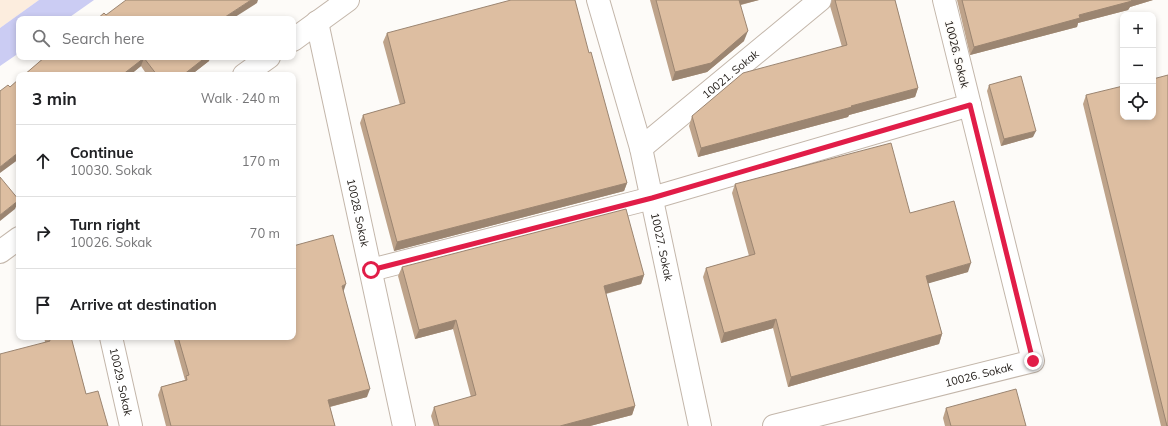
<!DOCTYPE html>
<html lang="en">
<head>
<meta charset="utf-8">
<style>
  :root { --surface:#fff; --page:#f2f2f2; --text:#202124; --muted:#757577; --line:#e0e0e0 }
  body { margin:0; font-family:Mulish,sans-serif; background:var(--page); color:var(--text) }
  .controls { position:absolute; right:12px; top:12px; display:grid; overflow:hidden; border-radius:8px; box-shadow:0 2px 6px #0003 }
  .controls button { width:36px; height:36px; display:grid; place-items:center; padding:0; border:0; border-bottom:1px solid var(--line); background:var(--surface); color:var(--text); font:20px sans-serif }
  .stop { position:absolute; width:12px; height:12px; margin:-9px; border:3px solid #e11d48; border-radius:50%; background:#fff }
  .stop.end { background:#e11d48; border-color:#fff; box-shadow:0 1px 4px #0008 }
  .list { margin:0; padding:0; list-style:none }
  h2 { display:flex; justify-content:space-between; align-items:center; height:52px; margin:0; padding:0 16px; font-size:17px }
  h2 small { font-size:13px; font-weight:400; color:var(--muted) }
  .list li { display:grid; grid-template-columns:26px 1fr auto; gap:12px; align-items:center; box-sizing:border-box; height:72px; padding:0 16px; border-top:1px solid var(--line) }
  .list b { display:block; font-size:15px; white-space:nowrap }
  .list p { margin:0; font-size:13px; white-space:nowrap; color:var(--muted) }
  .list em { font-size:13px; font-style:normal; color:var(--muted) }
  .icon { flex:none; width:22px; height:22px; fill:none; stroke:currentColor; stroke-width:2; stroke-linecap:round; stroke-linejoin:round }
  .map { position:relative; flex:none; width:1168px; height:426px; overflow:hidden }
  .search { position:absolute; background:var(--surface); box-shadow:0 2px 6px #0003; left:16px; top:16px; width:280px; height:44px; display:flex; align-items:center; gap:10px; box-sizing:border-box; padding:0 14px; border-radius:8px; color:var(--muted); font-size:15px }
  .panel { position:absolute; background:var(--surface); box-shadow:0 2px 6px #0003; left:16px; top:72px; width:280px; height:268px; border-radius:8px }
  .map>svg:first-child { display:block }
  .built { fill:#fcedde }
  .water { fill:#cbccf3 }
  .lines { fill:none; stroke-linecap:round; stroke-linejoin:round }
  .minor-casing { stroke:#c3b6aa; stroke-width:24 }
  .minor { stroke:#fff; stroke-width:22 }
  .wall { fill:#bea38a }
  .shaded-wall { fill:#9b8571 }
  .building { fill:#ddbea1; stroke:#9b8571 }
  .route { stroke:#e11d48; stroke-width:5 }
  .labels { text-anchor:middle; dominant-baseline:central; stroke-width:3; stroke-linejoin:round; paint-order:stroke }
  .street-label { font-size:11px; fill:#1c1713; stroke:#fdfbf8 }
</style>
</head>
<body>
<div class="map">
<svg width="1168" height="426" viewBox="0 0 1168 426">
  <rect width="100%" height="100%" fill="#fdfbf8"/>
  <!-- built -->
  <path class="built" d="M0,0h39l-39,28z"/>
  <!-- water -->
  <path class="water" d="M39,0h55l-27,19h-48v34l-19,13v-38z"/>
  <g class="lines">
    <defs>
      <g id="minor">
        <path id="s1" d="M598,0l43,148 59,278"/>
        <path id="s2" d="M317,22l87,404"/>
        <path d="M293,40l55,-40"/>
        <path d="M244,75l25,-18"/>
        <path id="s3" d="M641,148l179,-148"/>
        <path d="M0,252l19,-14"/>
        <path d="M371,270l281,-72 318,-93"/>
        <path id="s4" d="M111,337l20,89"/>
        <path id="s5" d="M774,426l259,-65 -89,-361"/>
      </g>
    </defs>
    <!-- minor casing -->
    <use href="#minor" class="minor-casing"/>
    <!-- minor -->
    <use href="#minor" class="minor"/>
  </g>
  <!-- wall -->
  <path class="wall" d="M650,0h109l-18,5 3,36 -37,31 -35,9z
    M832,0h63l23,88 -3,9 -66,18 -1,2 -150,40 -9,-31 3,-10 150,-69 -12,-41z
    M957,0h196l-23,7 -2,3 -50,13 -1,4 -107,28z
    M387,33l202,20 38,130 -3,8 -230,60 -34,-128 3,-8 37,-10 -17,-63z
    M45,57h165l-1,4 -18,14h-44l-6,-9 -11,9h-106z
    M989,85l44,52 -32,9 -14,-55z
    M1086,95l82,331h-7l-78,-322z
    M735,184l175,29 58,59 -40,11 14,51 -3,10 -151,43 -15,-59 -52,15 -18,-66 3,-9 43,-12 -17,-63z
    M402,267l242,8 -3,9 -35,10 29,112 -3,9 -42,11h-156l-3,-10 3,-9 37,-10 -18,-68 -38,10 -17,-63z
    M343,291l24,106 -37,10 5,19h-169l-8,-31 3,-8 24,-7 -12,-43h120z
    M44,337h27l15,57 -41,-52z
    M946,408l80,18h-81l-2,-8z"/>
  <!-- shaded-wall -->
  <path class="shaded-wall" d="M251,0h7l-1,3 -25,16h-10z
    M737,0h22l-24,6z
    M1130,0h23l-23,7 -2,3 -50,13 -1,4 -107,28 4,-8z
    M748,31l-4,10 -37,31 -35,9 3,-9z
    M206,57h4l-1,4 -18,14h-8z
    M144,58l-3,8 -11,9h-8z
    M918,88l-3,9 -66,18 -1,2 -150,40 3,-9 150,-42z
    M1036,131l-3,6 -32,9 3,-7z
    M19,152v7l-19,14v-6z
    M627,183l-3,8 -230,60 3,-9z
    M19,200l-4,9 -15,12v-6z
    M971,263l-3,9 -45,13 3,-9z
    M644,275l-3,9 -41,11 4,-9z
    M346,284l-3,9 -1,-7z
    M776,319l-3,9 -52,15 3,-10z
    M456,320l-3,9 -38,10 4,-9z
    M942,334l-3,10 -151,43 3,-10z
    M370,389l-3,8 -42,11 3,-8z
    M635,406l-3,9 -42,11h-30z"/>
  <!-- building -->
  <path class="building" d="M126,0h125l-29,19h-125l7,-6 2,2z
    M511,0h64l14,53 2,-1 36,131 -230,59 -34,-127 42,-12 -18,-70z
    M656,0h83l9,31 -37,32 -36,9z
    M835,0h60l23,88 -67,18 1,1 -151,41 -9,-32 51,-43 104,-28z
    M962,0h169l1,1 -53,14 1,3 -106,29z
    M45,57h161l-23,18h-26l-13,-17 -22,17h-98z
    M1168,75v351h-1l-81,-331 37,-9v31h30v-38z
    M1021,76l15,55 -32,8 -15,-54z
    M19,79v73l-19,15v-76l8,-6 2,2z
    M891,143l19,70 44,-12 17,62 -45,13 16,58 -151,43 -15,-58 -52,14 -18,-65 49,-14 -20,-70z
    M0,177l19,23 -19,15z
    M626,209l18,66 -40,11 31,120 -75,20h-121l-5,-19 42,-12 -20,-75 -37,10 -17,-63z
    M333,235l13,49 -4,2 28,103 -42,11 7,26h-164l-10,-39 26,-7 -1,-4 3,-1 -11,-38h115v-91z
    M49,337h22l15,57 12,-3 10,35h-108v-72l50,-13z
    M1016,389l10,37h-75l-5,-18z"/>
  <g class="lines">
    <!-- route -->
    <path class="route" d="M371,270l281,-72 318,-93 63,256"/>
  </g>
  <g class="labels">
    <!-- street labels -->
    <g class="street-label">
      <text transform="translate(957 54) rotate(76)">10026. Sokak</text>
      <text stroke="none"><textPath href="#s3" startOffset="116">10021. Sokak</textPath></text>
      <text stroke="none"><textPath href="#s2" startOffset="195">10028. Sokak</textPath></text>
      <text stroke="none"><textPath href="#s1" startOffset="255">10027. Sokak</textPath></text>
      <text stroke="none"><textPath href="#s5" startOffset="211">10026. Sokak</textPath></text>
      <text stroke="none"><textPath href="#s4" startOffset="46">10029. Sokak</textPath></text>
    </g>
  </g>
</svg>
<div class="controls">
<button>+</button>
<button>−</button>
<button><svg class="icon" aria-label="locate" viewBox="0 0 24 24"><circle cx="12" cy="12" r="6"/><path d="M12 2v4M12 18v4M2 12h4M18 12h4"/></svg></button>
</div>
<div class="stop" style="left:371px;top:270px"></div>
<div class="stop end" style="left:1033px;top:361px"></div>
<div class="search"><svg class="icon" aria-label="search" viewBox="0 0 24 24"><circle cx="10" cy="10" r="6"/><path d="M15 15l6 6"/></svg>Search here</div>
<section class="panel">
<h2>3 min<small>Walk · 240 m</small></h2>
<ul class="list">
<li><svg class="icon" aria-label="ahead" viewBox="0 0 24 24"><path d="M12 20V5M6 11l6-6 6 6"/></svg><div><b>Continue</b><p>10030. Sokak</p></div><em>170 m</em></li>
<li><svg class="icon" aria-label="right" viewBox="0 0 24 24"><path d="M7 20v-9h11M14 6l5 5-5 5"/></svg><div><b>Turn right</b><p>10026. Sokak</p></div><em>70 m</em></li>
<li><svg class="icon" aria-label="arrive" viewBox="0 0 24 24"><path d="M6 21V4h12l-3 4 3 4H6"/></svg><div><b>Arrive at destination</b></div></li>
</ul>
</section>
</div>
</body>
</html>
